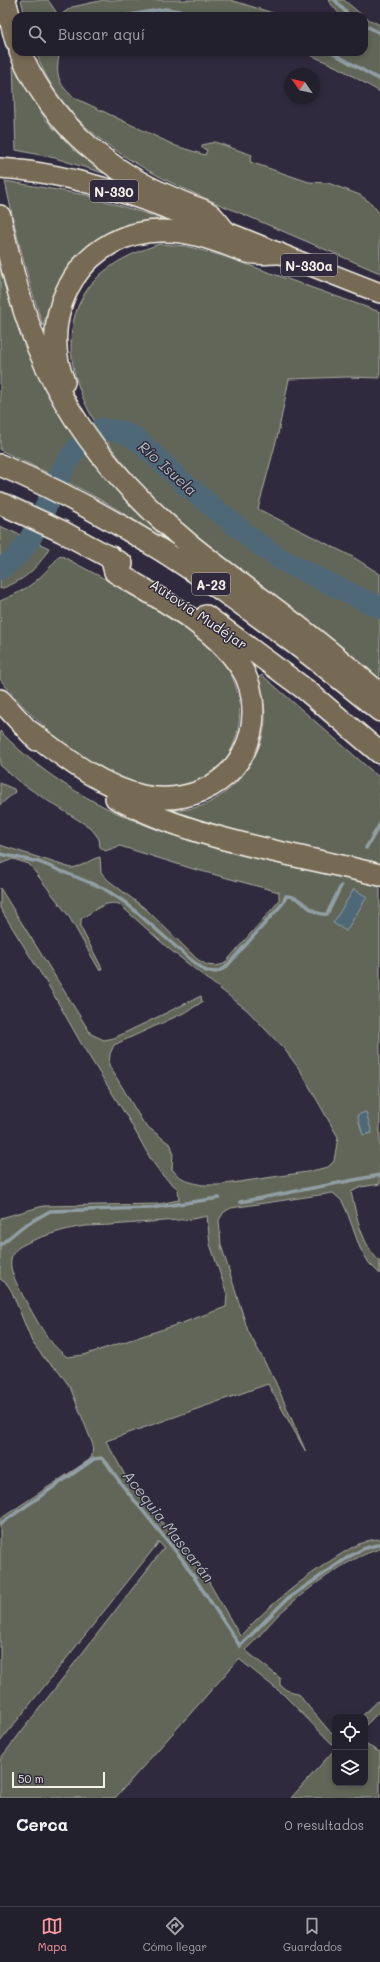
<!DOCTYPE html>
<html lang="es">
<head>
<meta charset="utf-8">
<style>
  :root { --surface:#23202e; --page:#2b2836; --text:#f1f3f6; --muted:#a3a3aa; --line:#403e4a; --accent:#ff9aa2 }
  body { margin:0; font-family:Mali,sans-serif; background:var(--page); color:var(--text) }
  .controls { position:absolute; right:12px; bottom:12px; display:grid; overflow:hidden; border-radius:8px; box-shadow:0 2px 6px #0003 }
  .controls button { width:36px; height:36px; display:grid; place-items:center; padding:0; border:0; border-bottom:1px solid var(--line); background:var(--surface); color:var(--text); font:20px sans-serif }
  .compass { position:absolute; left:284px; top:68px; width:36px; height:36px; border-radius:50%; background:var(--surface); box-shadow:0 2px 6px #0003; rotate:304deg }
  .scale { position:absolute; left:12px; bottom:10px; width:93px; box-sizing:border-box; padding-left:4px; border:2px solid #f4f1e8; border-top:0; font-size:11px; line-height:14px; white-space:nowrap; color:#f4f1e8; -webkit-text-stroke:3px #2f2a3d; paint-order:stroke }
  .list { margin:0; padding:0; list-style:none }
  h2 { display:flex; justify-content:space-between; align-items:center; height:52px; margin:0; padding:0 16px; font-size:17px }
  h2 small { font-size:13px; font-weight:400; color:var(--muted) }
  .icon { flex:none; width:22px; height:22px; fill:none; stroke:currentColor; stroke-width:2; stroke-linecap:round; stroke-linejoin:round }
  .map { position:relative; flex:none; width:380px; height:1798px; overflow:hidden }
  .search { position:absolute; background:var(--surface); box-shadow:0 2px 6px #0003; left:12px; right:12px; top:12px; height:44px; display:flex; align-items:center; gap:10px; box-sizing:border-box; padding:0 14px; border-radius:12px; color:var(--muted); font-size:15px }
  .sheet { height:108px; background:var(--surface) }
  nav { display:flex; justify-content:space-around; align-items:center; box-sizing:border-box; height:56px; border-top:1px solid var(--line); background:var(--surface); font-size:11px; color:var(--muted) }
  nav a { display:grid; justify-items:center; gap:2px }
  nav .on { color:var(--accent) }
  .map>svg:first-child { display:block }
  .green { fill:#626659; stroke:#abaca0; fill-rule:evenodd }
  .water { fill:#4f6878; stroke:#919fa5 }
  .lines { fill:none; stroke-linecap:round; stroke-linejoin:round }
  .stream { stroke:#919fa5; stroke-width:3.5 }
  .river { stroke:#4f6878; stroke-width:22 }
  .trunk-casing { stroke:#f4f1e8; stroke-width:22 }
  .motorway-casing { stroke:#f4f1e8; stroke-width:24 }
  .trunk { stroke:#776a54; stroke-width:19 }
  .motorway { stroke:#776a54; stroke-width:21 }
  .labels { text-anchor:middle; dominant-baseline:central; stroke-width:3; stroke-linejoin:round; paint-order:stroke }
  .shield { fill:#2f2a3d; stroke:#b9b5b5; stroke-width:1 }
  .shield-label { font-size:13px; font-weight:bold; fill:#f4f1e8 }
  .street-label { font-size:14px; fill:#f4f1e8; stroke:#2f2a3d }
  .water-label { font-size:15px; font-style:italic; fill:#b2babb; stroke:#2f2a3d }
</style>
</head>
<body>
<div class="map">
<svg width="380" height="1798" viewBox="0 0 380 1798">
  <rect width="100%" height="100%" fill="#2f2a3d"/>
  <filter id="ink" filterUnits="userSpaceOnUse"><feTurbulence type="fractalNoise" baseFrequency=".025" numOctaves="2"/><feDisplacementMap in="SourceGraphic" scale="8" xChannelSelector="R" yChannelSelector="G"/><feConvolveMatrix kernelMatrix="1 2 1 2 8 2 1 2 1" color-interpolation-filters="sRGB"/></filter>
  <g filter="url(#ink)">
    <!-- green -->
    <path class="green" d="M21,0h27l11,16 13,-9 32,-7h126l53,16h-258z
      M328,0h16l19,16h-22z
      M364,17l16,8v67l-41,-24 -35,-16h60z
      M36,52h24c-5,20 -3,33 15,46l101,48 29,9 2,-5 -5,-2v-3l13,-3 37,13 -2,7 59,20 19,1 32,12 11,8 9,11v59c-43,-18 -85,-37 -128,-55 -81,-34 -185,-74 -216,-166z
      M13,64l32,55 29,31 32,24 -51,-16 -39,-8z
      M5,181l81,14 77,24c-73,10 -100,36 -120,107 -16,-48 -28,-96 -38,-145z
      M160,244l26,2 37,10 157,56v66l-32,-1 -59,2 -11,55 -20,75 95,48 27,17v111c-33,-25 -65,-51 -98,-76 -74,-59 -231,-178 -209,-286 10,-46 45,-66 87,-79z
      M0,261l4,23 20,55 163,215 -70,-45 -36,-20 -81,-39z
      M0,526l49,22c-11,21 -27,34 -49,41z
      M60,555c52,29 129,63 165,110 23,31 19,83 -12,107 -18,14 -42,19 -63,15 -54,-9 -118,-66 -150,-108v-78c29,-12 41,-22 60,-46z
      M262,675l118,103v86l-132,-30 -77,-23c10,-1 21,-2 30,-5 34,-12 62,-50 64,-85 1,-14 -4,-28 -8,-42z
      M0,731c99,104 246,126 380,154v299l-19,3 -10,5c6,25 10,51 29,70v12l-11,-11 -9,-15 -13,-36 -5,-11 -9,-8 -102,15 -7,4 -5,8 2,25 27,86 27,50 31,71 -38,-68 -162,57 25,45 68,79 41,71c30,-31 61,-57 98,-80 13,-8 26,-17 42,-17v10c-32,8 -77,43 -102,66 -11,11 -21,25 -33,35l35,28v7l6,5 11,3 35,41h3v13l-51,-52 -45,-36 -124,139h-115v-39l164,-211 -5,-6 -159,200v-223l89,-59 3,-4 1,-11 -23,-58 -12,-17 -13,-11 -13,-17 -20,-50 -5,-8 -7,-5v-59l1,-2 42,-12 116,-2 20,-4 -1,-11 -16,-14 -12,-17 -21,-38 -47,-75 -31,-55 -51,-82v-20l91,146 13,6 10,-2 87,-42 1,6 -14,9 -74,34 -4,9 -1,11 35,59 27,21 2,7 -1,17 6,7 12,6 12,3h16l89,-13 21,-5 6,-6 4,-24 -38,-67 -15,-20 -38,-40 -79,-62 -49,-44c-14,-4 -26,8 -38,15v9l21,40 -2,3 -32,-56 -39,-51 -16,-5 -13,5v-19l71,23c14,-2 17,-8 29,-11l1,15 7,8 39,30 50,49 10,6 9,1 8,-2 55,-63v-9l-89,-24 -70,-22 -15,5 -5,-4 -1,-8 -8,-11 -46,-29 -27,-18 -18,-16zM207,1216l3,28 17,50 -1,13 -44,16 -98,32 -17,2c-21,-15 -31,-39 -44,-61 -6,-13 -19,-32 -8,-45 6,-9 47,-21 59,-23 11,-3 24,-2 36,-3 27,-2 54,-4 82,-6z
      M0,783l14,6 1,3 -15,13z
      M380,1699v12l-15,15v-9h-4z
      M365,1744l15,8v46h-89l44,-49v34h30z"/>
    <!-- water -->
    <path class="water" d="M354,889l13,8 -21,34 -13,-8z
      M366,1112l6,21 -9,2 -6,-20z"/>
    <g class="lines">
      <!-- stream -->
      <path class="stream" d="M335,0l14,16
        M124,16l41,-7 55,7
        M364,25l16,8
        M331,52l49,28
        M366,848l14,-24
        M0,854l39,8 64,26 23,15 65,57 15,11 10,1 9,-4 58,-65 3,-7c16,-1 24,20 41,18l14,-28
        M240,1202l140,-27
        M0,1245l22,-18 28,-16 101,-3 68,-10
        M0,1524l94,-65 7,-1 5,4 16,23 60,74 58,87 47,-47 63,-43 13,-7 17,-5"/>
      <!-- river -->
      <path class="river" d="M0,569c44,-25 46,-87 79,-123 6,-6 15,-11 22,-17l22,3 15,8 49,46 73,59 26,17 94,46"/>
      <defs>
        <path id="trunk" d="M0,168c86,6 168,40 247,72 44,18 89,36 133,53"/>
        <path id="motorway" d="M5,0l11,41
          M20,52c26,59 70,104 127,134 14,7 28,13 42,19 7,3 17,5 22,10 5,4 9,11 14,16
          M0,216c11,51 23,101 45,148 32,70 84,130 143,179 32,26 66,50 99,75 32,24 63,50 93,76
          M64,382c-29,-73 21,-154 102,-151 22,0 42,7 62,14 8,3 18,8 26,8 8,1 16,0 24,0
          M0,465c139,59 264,151 380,246
          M0,503l61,28 61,33
          M206,616l100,74 74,63
          M0,700l37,40
          M28,730c35,26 71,56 114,66 57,12 111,-24 111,-84 0,-15 -4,-33 -13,-46 -29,-42 -82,-68 -125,-94l-4,-15
          M116,798c82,43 175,55 264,77"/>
      </defs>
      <!-- trunk casing -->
      <use href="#trunk" class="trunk-casing"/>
      <!-- motorway casing -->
      <use href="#motorway" class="motorway-casing"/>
      <!-- trunk -->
      <use href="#trunk" class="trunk"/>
      <!-- motorway -->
      <use href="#motorway" class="motorway"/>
    </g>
  </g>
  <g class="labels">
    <!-- shield labels -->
    <g class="shield">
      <rect x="90" y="180" width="48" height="22" rx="3"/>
      <rect x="281" y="254" width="56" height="22" rx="3"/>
      <rect x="192" y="573" width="38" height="22" rx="3"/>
    </g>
    <g class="shield-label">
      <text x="114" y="191">N-330</text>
      <text x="309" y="265">N-330a</text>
      <text x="211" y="584">A-23</text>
    </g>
    <!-- street labels -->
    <g class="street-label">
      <text transform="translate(199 614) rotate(34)">Autovía Mudéjar</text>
    </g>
    <!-- water labels -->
    <g class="water-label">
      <text transform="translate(168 468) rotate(42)">Río Isuela</text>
      <text transform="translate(169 1526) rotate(52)">Acequia Mascarán</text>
    </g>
  </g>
</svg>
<div class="controls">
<button><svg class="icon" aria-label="locate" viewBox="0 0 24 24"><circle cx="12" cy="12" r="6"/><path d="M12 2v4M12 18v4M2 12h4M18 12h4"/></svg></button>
<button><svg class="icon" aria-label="layers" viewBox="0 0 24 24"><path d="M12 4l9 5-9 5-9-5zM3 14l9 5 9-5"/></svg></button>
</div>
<svg class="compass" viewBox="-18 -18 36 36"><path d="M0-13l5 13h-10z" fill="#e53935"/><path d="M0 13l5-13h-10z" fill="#a3a3aa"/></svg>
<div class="scale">50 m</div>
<div class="search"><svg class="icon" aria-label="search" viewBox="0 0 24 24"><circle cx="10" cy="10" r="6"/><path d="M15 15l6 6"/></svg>Buscar aquí</div>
</div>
<section class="sheet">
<h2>Cerca<small>0 resultados</small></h2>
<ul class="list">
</ul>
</section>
<nav>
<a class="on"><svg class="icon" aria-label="map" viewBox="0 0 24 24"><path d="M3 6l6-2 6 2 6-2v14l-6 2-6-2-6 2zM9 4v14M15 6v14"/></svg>Mapa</a>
<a><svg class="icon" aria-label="directions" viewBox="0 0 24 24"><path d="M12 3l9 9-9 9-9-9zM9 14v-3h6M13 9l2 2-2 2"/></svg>Cómo llegar</a>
<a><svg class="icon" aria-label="saved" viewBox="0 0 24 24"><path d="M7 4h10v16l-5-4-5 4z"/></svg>Guardados</a>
</nav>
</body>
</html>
